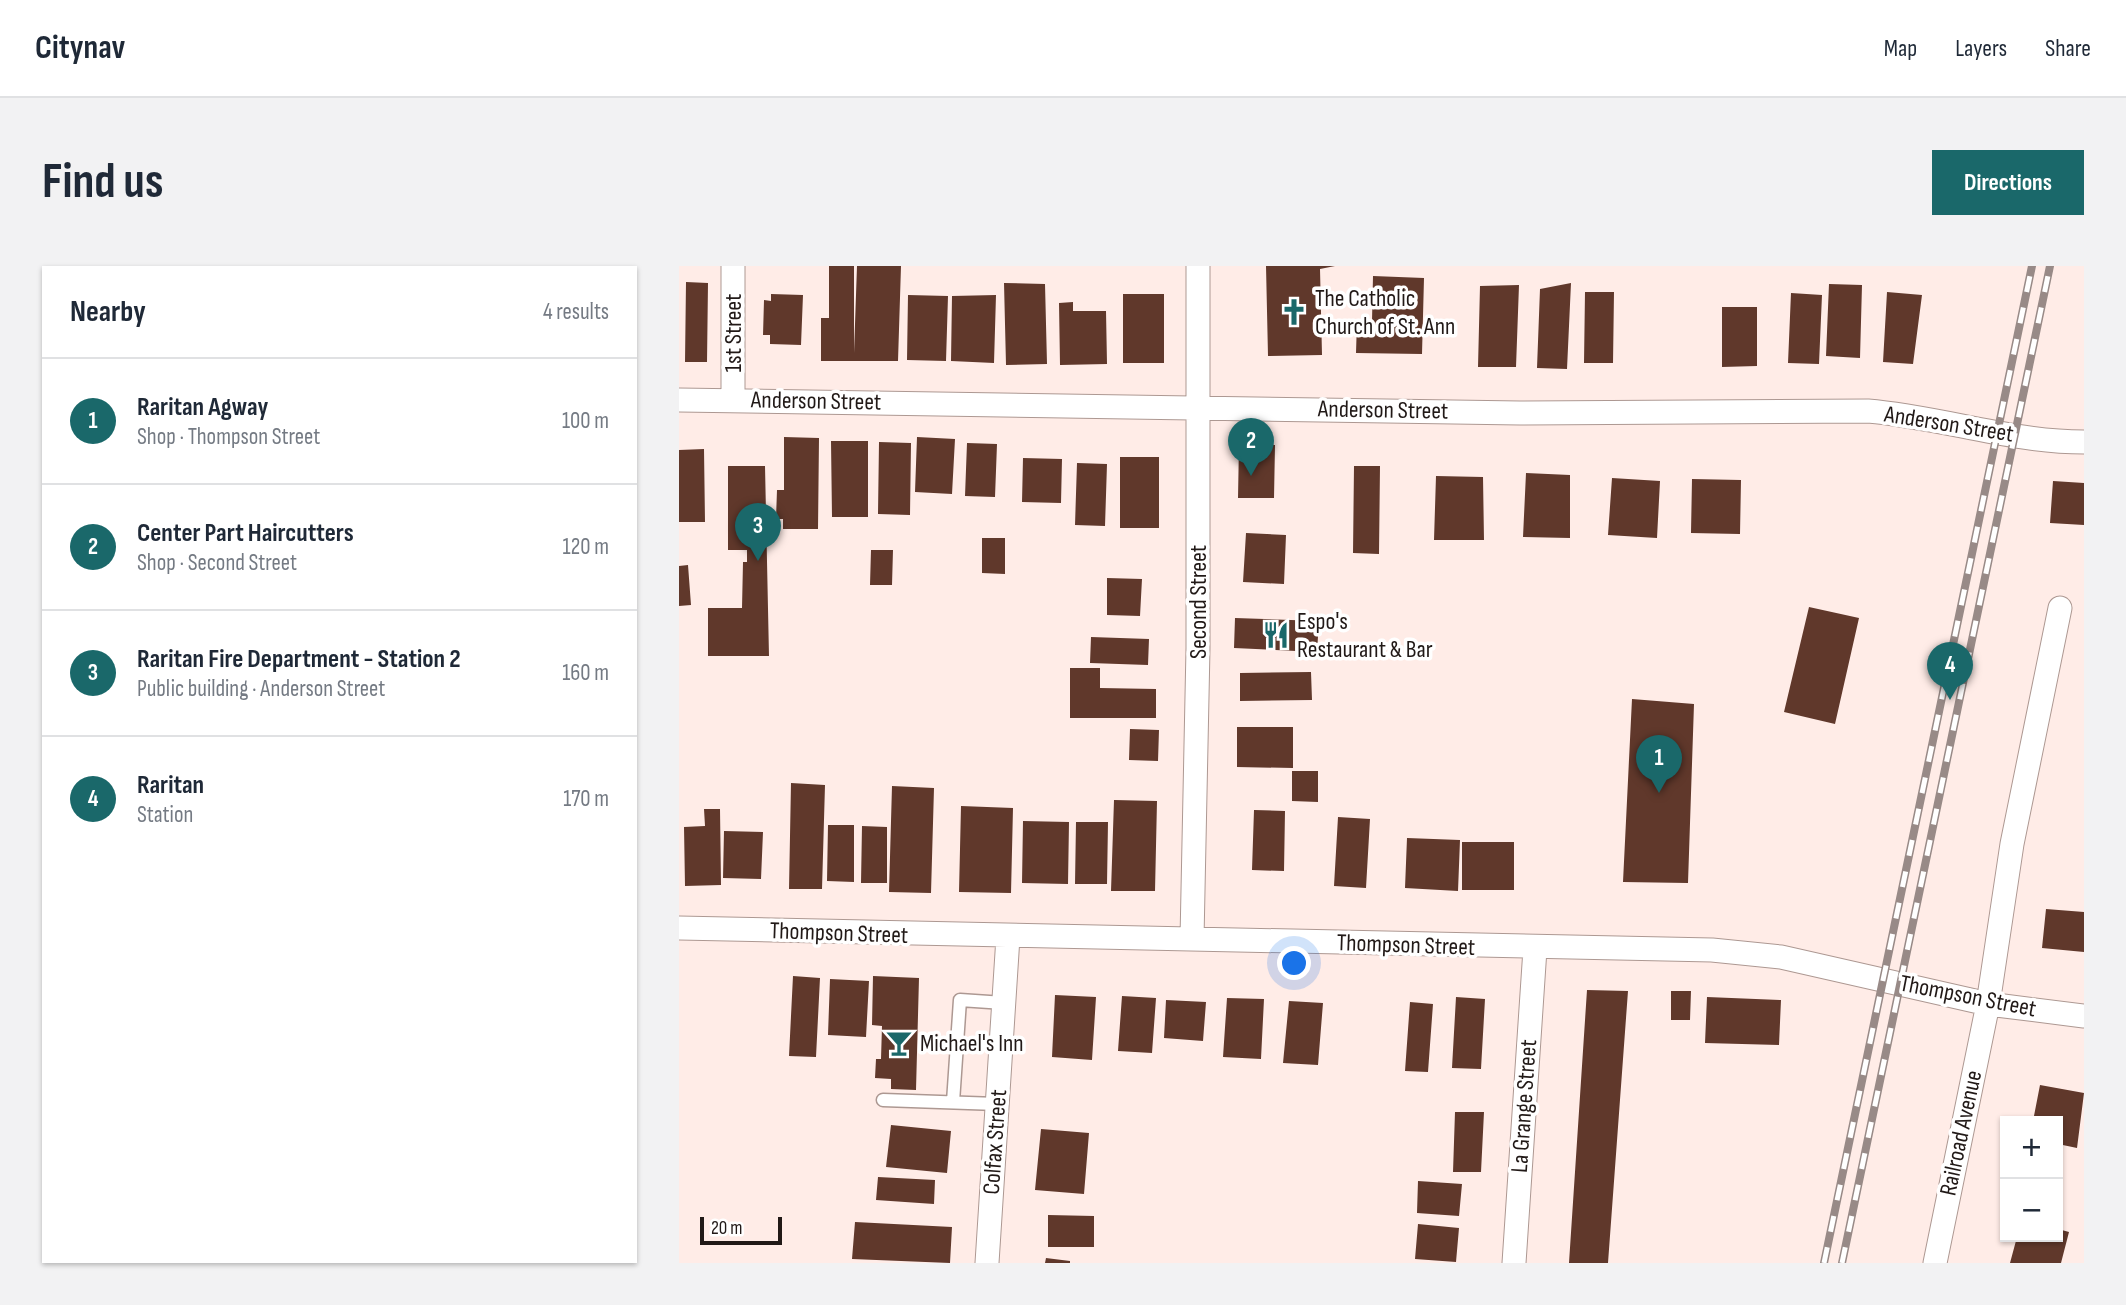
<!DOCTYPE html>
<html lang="en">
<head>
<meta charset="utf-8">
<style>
  :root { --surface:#fff; --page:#f2f2f3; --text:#1f2937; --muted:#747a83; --line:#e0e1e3; --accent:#1a686a }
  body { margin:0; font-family:"Sofia Sans Condensed",sans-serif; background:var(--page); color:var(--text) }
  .controls { position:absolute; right:21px; bottom:21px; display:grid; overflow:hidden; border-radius:0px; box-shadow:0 2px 5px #0004 }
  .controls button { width:63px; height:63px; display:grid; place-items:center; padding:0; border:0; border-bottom:2px solid var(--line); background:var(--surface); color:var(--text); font:35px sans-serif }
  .scale { position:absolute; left:21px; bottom:18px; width:82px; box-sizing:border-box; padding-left:7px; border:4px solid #211917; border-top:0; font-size:19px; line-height:24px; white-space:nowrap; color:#211917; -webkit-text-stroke:5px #fff; paint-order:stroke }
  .you { position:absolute; left:616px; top:698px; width:24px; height:24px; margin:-18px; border:5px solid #fff; border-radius:50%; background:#1a73e8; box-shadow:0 0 0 10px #1a73e833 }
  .badge { display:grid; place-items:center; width:46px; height:46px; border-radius:50%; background:var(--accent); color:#fff; font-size:23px; font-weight:700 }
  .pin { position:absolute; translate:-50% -58px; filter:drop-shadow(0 2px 4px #0008) }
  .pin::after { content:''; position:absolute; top:37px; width:24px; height:21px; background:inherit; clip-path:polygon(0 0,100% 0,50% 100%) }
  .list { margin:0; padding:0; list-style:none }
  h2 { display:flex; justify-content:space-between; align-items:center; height:91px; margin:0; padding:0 28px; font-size:30px }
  h2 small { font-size:23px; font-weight:400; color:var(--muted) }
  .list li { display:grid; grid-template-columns:46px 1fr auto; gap:21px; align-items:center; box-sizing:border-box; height:126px; padding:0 28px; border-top:2px solid var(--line) }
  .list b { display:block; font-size:26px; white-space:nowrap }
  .list p { margin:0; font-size:23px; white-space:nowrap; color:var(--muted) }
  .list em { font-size:23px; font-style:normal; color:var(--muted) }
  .map { position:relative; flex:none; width:1405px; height:997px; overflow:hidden; border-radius:0px }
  header { display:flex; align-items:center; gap:42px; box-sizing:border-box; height:98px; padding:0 35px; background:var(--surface); border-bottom:2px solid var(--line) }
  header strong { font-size:33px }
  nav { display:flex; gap:38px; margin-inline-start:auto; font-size:24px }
  .intro { display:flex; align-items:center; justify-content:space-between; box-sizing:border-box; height:168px; padding:0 42px }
  h1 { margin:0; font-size:49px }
  .button { padding:18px 32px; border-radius:0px; background:var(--accent); color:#fff; font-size:24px; font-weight:700 }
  main { display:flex; gap:42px; padding:0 42px }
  aside { flex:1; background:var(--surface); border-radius:0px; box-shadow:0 2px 5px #0004 }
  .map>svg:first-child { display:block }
  .building { fill:#60382b }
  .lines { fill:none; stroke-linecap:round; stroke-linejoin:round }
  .service-casing { stroke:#ad9892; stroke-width:15 }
  .minor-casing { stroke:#ad9892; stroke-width:25 }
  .service { stroke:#fff; stroke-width:12 }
  .minor { stroke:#fff; stroke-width:23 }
  .rail-casing { stroke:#988a87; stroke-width:8 }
  .rail { stroke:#fff; stroke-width:5; stroke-dasharray:16; stroke-linecap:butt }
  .labels { text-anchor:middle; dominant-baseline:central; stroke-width:7; stroke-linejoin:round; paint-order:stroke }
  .poi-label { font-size:24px; fill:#211917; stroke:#fff; text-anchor:start }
  .street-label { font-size:24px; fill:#211917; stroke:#fff }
</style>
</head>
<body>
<header>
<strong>Citynav</strong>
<nav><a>Map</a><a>Layers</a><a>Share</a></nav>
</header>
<div class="intro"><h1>Find us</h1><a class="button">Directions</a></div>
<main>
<aside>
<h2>Nearby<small>4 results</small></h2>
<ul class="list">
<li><span class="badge">1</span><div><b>Raritan Agway</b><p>Shop · Thompson Street</p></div><em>100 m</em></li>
<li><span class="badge">2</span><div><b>Center Part Haircutters</b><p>Shop · Second Street</p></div><em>120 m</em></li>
<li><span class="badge">3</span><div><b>Raritan Fire Department - Station 2</b><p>Public building · Anderson Street</p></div><em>160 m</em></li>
<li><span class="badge">4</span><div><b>Raritan</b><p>Station</p></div><em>170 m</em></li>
</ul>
</aside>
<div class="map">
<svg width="1405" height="997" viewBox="0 0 1405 997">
  <rect width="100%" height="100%" fill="#ffece7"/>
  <!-- building -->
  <path class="building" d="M150,0h25v87l3,-87h44l-3,95h-77v-43h8z
    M587,0h69l-15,3 2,86 -54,1z
    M694,10l51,2 -2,76 -66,-1 1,-32h15z
    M7,16l22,1 -1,79h-22z
    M325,17l41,1 2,80 -41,1z
    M892,17l-4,86 -30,-1 3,-79z
    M1150,18l33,1 -2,73 -34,-2z
    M840,19l-3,82h-38l2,-81z
    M906,26h29l-1,71h-29z
    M1208,26l35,3 -9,69 -30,-2z
    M1112,27l31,2 -3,69 -31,-1z
    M92,28l32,1 -2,50 -31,-1v-9h-7l1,-35 7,1z
    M444,28h41v69h-41z
    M229,29l40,1 -2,65 -39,-1z
    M317,29l-2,68 -43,-2 1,-65z
    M394,36v9h33l1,53 -47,1 -1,-62z
    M1043,41h35v59l-35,1z
    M105,171l35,1 -1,91h-35v-10h-7l1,-29h7z
    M238,171l38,2 -3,55 -37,-2z
    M152,175h37v76h-36z
    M200,176l32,1 -1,72 -32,-1z
    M288,177l30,1 -2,53 -30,-1z
    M560,178l36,1 -1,53h-36z
    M25,183l1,73h-26v-72z
    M441,191h39v71h-39z
    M344,192l39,1 -1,44 -39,-1z
    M398,197l30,1 -2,62 -30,-1z
    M49,200h37l4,190h-61v-48h34l1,-46h4v-12h-19z
    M675,200h26l-1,88 -26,-1z
    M847,207l44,2v63l-47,-1z
    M757,210l47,1 1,63h-50z
    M933,212l48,3 -3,57 -49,-3z
    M1013,213l49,1 -1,54 -49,-1z
    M1374,215l31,2v42l-34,-2z
    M567,267l40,2 -2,49 -41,-2z
    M303,272h23v36l-23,-1z
    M192,284h22l-1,35h-22z
    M9,299l3,40 -12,1v-40z
    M428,312l35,1 -2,37 -33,-1z
    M1130,341l50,11 -24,106 -51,-12z
    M556,352l84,3 -2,31 -83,-4z
    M412,371l58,2 -1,26 -58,-2z
    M391,402h30v20l56,1v29h-86z
    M632,406l1,28 -72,1v-28z
    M953,433l62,5 -6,179 -65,-1z
    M558,461h56v41l-56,-1z
    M451,463l29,1 -1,31 -29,-1z
    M613,505h26v31l-26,-1z
    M112,517l34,2 -3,104h-33z
    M213,520l42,2 -3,105 -42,-1z
    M435,534l43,1 -2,90h-44z
    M282,540l52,2 -2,85 -52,-1z
    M25,543h16l1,76 -36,1 -1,-59 21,-1z
    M575,544l31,1 -1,60 -32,-1z
    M659,551l32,2 -4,69 -32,-2z
    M344,555l46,1 -1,62 -46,-1z
    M397,556h32l-1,62h-32z
    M149,559h26v57l-27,-1z
    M183,560l25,1v56h-26z
    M45,565l39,1 -2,47 -38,-1z
    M728,572l53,2 -2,51 -53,-3z
    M783,576h52v48h-52z
    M1367,643l38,3v40l-42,-4z
    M114,710l27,2 -4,79 -27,-1z
    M194,710l46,2 -3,112 -25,-1v-10l-16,-1 1,-19h5l1,-33 -10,-1z
    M151,713l39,2 -3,56 -38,-2z
    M908,724l41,1 -20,272h-39z
    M992,725h20l-1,29h-19z
    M376,729l41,2 -4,63 -40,-3z
    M443,730l34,2 -4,55 -34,-2z
    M777,731l29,2 -4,70 -29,-1z
    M1028,731l74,3 -2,45 -74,-2z
    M548,732l37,1 -3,60 -38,-2z
    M487,734l40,2 -3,39 -39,-3z
    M610,735l34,2 -5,62 -35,-2z
    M731,736l23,2 -5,68 -23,-1z
    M1361,819l44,8 -7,55 -19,-4v-23h-25z
    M776,846h29l-3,60h-28z
    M212,859l60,6 -4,42 -61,-6z
    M362,863l48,4 -5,61 -49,-4z
    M199,911l57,3 -1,24 -58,-4z
    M739,915l44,3 -3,32 -42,-3z
    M369,949l46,1v31h-46z
    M176,956l97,5 -2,36 -98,-4z
    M739,958l41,4 -3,34 -41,-3z
    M1379,963l11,3 -8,31h-51l7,-26h41z
    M367,992l24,3v2h-25z"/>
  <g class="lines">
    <defs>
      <path id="service" d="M204,834l114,4
        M274,836l7,-102 44,3"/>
      <path id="minor" d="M0,134l841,13 348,-2c72,6 143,31 216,31
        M54,134v-134
        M0,662l1033,22 69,7 207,47 96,12
        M513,673l6,-291v-382
        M308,997l21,-326
        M835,997l21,-314
        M1256,997l53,-259 24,-160 48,-236"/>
    </defs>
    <!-- service casing -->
    <use href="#service" class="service-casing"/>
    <!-- minor casing -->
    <use href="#minor" class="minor-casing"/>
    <!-- service -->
    <use href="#service" class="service"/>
    <!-- minor -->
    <use href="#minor" class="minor"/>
    <defs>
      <path id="rail" d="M1145,997l208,-997
        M1163,997l208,-997"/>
    </defs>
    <!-- rail casing -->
    <use href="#rail" class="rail-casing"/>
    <!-- rail -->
    <use href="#rail" class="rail"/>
  </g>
  <!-- icons -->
  <defs>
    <symbol id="church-bare" viewBox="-9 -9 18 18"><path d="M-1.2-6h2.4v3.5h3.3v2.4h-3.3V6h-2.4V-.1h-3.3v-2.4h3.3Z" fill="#1a686a" stroke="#fff" stroke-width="2.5" paint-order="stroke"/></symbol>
    <symbol id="restaurant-bare" viewBox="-9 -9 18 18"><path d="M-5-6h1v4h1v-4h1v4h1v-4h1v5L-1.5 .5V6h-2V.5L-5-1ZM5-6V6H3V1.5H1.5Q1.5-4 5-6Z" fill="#1a686a" stroke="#fff" stroke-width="2.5" paint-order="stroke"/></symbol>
    <symbol id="bar-bare" viewBox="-9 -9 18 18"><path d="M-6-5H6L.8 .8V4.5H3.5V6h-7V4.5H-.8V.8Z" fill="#1a686a" stroke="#fff" stroke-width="2.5" paint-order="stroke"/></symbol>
  </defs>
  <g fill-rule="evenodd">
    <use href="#church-bare" x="596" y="27" width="38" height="38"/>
    <use href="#restaurant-bare" x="578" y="350" width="38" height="38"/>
    <use href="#bar-bare" x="201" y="758" width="38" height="38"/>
  </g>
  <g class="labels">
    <!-- poi labels -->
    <g class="poi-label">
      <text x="636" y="32">The Catholic<tspan x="636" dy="28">Church of St. Ann</tspan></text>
      <text x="618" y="355">Espo's<tspan x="618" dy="28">Restaurant &amp; Bar</tspan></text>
      <text x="241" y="777">Michael's Inn</text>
    </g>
    <!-- street labels -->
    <g class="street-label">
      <text transform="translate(54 67) rotate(-90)">1st Street</text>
      <text transform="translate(137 135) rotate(1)">Anderson Street</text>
      <text transform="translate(704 144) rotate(1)">Anderson Street</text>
      <text transform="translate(1270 158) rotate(9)">Anderson Street</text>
      <text transform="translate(519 336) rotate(-90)">Second Street</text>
      <text transform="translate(160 667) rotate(2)">Thompson Street</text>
      <text transform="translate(727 679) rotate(2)">Thompson Street</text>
      <text transform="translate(1289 730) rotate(11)">Thompson Street</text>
      <text transform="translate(845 840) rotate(-86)">La Grange Street</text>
      <text transform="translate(1282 867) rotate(-78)">Railroad Avenue</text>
      <text transform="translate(316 876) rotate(-86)">Colfax Street</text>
    </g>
  </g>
</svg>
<div class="controls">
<button>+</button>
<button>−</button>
</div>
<div class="scale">20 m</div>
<div class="you"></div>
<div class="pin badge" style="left:980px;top:527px">1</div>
<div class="pin badge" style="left:572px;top:210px">2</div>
<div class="pin badge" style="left:79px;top:295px">3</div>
<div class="pin badge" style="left:1271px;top:434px">4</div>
</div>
</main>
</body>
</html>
